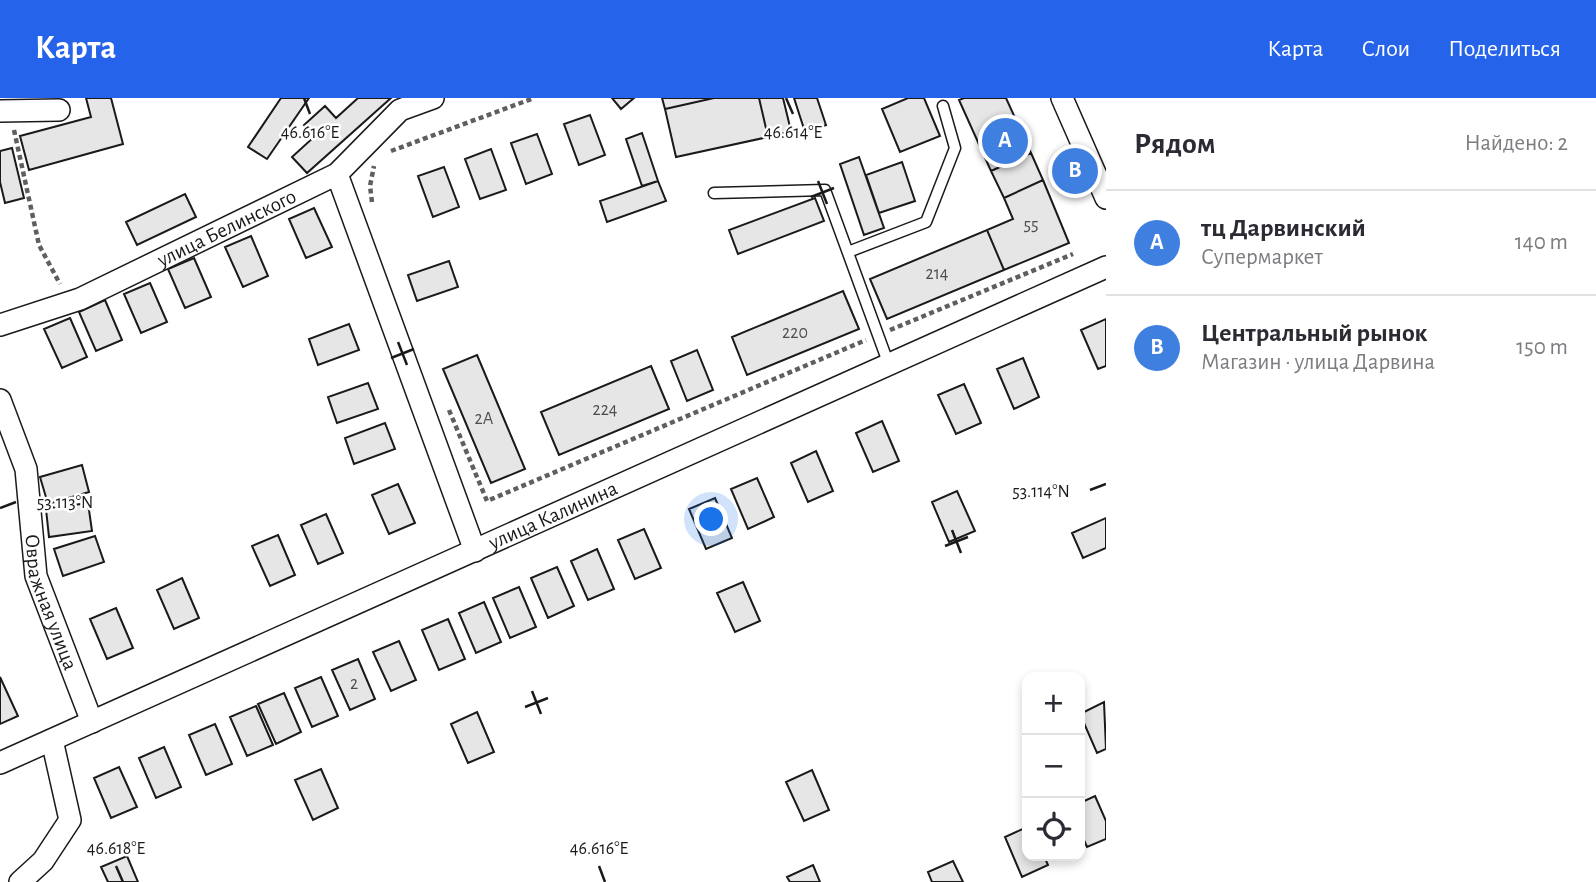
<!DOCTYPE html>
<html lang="ru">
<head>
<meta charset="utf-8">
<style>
  :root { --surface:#fff; --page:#f2f2f3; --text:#2b2b33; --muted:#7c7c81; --line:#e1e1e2; --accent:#2563eb }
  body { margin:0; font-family:"Alegreya Sans",sans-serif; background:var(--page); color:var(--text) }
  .controls { position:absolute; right:21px; bottom:21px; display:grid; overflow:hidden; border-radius:14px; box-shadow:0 4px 10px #0003 }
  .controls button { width:63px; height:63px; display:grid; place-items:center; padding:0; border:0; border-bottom:2px solid var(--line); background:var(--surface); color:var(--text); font:35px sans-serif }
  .you { position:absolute; left:712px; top:422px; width:24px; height:24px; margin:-18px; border:5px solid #fff; border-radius:50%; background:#1a73e8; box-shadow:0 0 0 10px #1a73e833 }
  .badge { display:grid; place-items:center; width:46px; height:46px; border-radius:50%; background:var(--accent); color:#fff; font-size:23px; font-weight:700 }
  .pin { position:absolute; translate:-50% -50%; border:4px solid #fff; box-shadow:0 2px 7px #0006 }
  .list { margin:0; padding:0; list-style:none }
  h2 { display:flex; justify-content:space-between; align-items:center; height:91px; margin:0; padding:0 28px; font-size:30px }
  h2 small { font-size:23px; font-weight:400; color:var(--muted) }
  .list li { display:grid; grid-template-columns:46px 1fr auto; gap:21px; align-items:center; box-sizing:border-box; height:105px; padding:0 28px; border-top:2px solid var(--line) }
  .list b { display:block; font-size:26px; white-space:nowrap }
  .list p { margin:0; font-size:23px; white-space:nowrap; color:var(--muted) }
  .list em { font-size:23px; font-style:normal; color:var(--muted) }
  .icon { flex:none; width:38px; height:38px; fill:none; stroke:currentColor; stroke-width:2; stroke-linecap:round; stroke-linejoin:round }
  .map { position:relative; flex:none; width:1106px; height:784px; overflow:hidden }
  header { display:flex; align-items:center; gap:42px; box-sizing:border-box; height:98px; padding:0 35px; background:var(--accent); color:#fff }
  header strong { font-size:33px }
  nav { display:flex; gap:38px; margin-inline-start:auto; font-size:24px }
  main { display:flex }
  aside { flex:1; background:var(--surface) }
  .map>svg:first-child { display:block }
  .building { fill:#e6e6e6; stroke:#1a1a1a; stroke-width:2 }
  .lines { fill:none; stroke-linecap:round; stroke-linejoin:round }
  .lane-casing { stroke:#1a1a1a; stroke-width:13 }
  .street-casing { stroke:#1a1a1a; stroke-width:24 }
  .path { stroke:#5f5f5f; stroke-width:4.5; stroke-dasharray:5 3.5; stroke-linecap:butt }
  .lane { stroke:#fff; stroke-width:10 }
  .street { stroke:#fff; stroke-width:21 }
  .ticks { fill:none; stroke:#1a1a1a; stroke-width:2.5 }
  .labels { text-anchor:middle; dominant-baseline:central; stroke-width:5; stroke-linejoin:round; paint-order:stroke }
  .number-label { font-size:18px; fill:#4d4d4d }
  .street-label { font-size:21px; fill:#1a1a1a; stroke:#fff }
  .ticks-label { font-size:18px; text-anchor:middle; fill:#1a1a1a; stroke:#fff; stroke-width:5; stroke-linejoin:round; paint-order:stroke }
</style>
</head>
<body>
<header>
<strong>Карта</strong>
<nav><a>Карта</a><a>Слои</a><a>Поделиться</a></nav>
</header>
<main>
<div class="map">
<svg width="1106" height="784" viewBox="0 0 1106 784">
  <rect width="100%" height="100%" fill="#fff"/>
  <!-- building -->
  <path class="building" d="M86,0h25l12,46 -94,26 -9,-34 71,-19z
    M281,0h28l-42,61 -19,-12z
    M358,0h33l-84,75 -15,-16 22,-20 -10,-12 21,-19 11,12z
    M612,0h22l-13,11z
    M662,0h52l-49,11z
    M714,0h45l9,39 -92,20 -11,-48z
    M759,0h24l8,33 -23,6z
    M794,0h23l9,27 -21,7z
    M908,0h16l16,38 -40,16 -18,-43z
    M964,0h42l25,55 -40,18 -32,-71z
    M590,17l15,40 -26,10 -15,-41z
    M642,35l16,48 -16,5 -16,-47z
    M537,36l15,40 -26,10 -15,-41z
    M12,50l12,50 -19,5 -5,-21v-31z
    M491,51l15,41 -26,9 -15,-40z
    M1031,55l12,27 -39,18 -13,-27z
    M859,59l25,71 -20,7 -24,-71z
    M902,64l13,39 -36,12 -13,-38z
    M444,69l15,40 -26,10 -15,-41z
    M1043,82l26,63 -65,27 -17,-40 26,-11 -9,-21z
    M658,83l8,20 -59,21 -7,-21z
    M185,96l11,23 -59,28 -11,-23z
    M815,100l9,23 -86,33 -9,-24z
    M314,110l18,39 -26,11 -17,-39z
    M987,132l17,40 -117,49 -17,-40z
    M251,138l17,40 -25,11 -18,-40z
    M194,160l17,39 -26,11 -17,-39z
    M449,163l9,26 -41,14 -9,-26z
    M150,185l17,39 -26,11 -17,-39z
    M843,193l16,38 -112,46 -15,-38z
    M105,202l17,40 -26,11 -17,-39z
    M70,220l17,39 -25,11 -18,-39z
    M1106,221v47l-8,3 -17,-39z
    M349,226l10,26 -41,15 -9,-26z
    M697,252l16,40 -26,11 -16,-40z
    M477,257l48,114 -34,14 -48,-114z
    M1023,260l16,39 -25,12 -17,-40z
    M651,268l18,43 -110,46 -18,-43z
    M368,285l10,26 -41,14 -9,-26z
    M964,286l17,39 -25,11 -18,-39z
    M882,323l17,40 -26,11 -17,-39z
    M385,325l10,26 -41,15 -9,-26z
    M816,353l17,40 -25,11 -17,-39z
    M82,367l7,27 -41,12 -8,-27z
    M757,380l17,39 -26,12 -17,-40z
    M398,386l17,39 -26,11 -17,-39z
    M957,393l18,40 -26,11 -17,-40z
    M715,400l17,40 -26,11 -17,-40z
    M88,405l4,28 -43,6 -3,-28z
    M326,416l17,39 -25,11 -17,-39z
    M1106,420v30l-23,10 -11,-25z
    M644,431l17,39 -26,11 -17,-39z
    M278,437l17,40 -25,11 -18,-40z
    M95,438l9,26 -41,14 -9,-27z
    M597,451l17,40 -26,11 -17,-39z
    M557,469l17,39 -26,12 -17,-40z
    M182,480l17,40 -25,11 -17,-39z
    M743,484l17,39 -25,11 -18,-39z
    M519,489l17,40 -26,11 -17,-40z
    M484,504l17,40 -25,11 -17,-40z
    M116,510l17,40 -26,11 -17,-40z
    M448,521l17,40 -26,11 -17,-40z
    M399,543l17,39 -25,11 -18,-39z
    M358,561l17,40 -25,11 -18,-40z
    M0,579l18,39 -18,8z
    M321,579l17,39 -26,11 -17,-39z
    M284,595l17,39 -25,12 -18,-40z
    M1104,604l2,47 -9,4 -17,-39z
    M256,608l17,39 -26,11 -17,-39z
    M477,614l17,40 -26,11 -17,-39z
    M215,626l17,40 -26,11 -17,-40z
    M164,649l17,40 -25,11 -17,-40z
    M119,669l18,40 -26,11 -17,-40z
    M321,671l17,39 -25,12 -18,-40z
    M812,672l17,40 -25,11 -18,-39z
    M1095,698l11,25v18l-19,8 -7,-16v-28z
    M1027,729v29h17l4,9 -26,12 -17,-40z
    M127,758l11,26h-30l-7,-15z
    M953,763l10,21h-31l-4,-10z
    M813,767l7,17h-30l-3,-5z"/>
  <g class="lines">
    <defs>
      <path id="lane" d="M714,95l111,-3 64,175
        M848,154l78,-30 29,-74 -12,-42"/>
      <g id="street">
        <path d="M1062,0l44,100"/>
        <path d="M0,13l59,-1"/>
        <path d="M337,76l138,377"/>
        <path id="s1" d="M0,227l80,-26 257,-125 63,-64 33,-12"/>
        <path id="s2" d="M0,302l26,69 10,107 56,146"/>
        <path id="s3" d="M0,665l1106,-496"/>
        <path d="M20,784l23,-21 27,-41 -18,-80"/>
      </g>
    </defs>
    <!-- lane casing -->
    <use href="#lane" class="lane-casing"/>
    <!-- street casing -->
    <use href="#street" class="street-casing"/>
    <!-- path -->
    <path class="path" d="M14,32l25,115 21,39
      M391,53l143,-53
      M372,104l-2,-16 4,-20
      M890,232l183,-76
      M449,312l38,91 379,-161"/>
    <!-- lane -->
    <use href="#lane" class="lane"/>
    <!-- street -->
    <use href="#street" class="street"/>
  </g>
  <!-- ticks -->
  <path class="ticks" d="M304,0l6,16M786,0l7,16M818,83l9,23M811,99l23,-9M398,244l9,23M391,260l23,-9M1090,392l16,-6M0,410l16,-6M952,432l9,23M945,448l23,-9M532,593l9,23M525,609l23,-9M116,768l7,16M599,768l6,16"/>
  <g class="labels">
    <!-- number labels -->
    <g class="number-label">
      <text x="1031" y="127">55</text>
      <text x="937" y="176">214</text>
      <text x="795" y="235">220</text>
      <text x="605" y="312">224</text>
      <text x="484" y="321">2А</text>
      <text x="354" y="586">2</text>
    </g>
    <!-- street labels -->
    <g class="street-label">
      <text stroke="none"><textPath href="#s1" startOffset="247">улица Белинского</textPath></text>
      <text stroke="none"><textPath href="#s3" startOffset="606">улица Калинина</textPath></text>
      <text stroke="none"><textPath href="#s2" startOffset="210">Овражная улица</textPath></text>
    </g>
  </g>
  <g class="ticks-label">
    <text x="310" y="40">46.616°E</text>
    <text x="793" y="40">46.614°E</text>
    <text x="1041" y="399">53.114°N</text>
    <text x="65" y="410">53.113°N</text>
    <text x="116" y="756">46.618°E</text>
    <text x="599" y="756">46.616°E</text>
  </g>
</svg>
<div class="controls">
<button>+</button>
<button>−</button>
<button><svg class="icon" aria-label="locate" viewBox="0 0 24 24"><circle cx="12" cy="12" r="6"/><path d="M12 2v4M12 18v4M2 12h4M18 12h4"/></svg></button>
</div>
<div class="you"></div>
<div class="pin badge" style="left:1005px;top:43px;background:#3f7fe0">A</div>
<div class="pin badge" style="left:1075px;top:73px;background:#3f7fe0">B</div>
</div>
<aside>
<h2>Рядом<small>Найдено: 2</small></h2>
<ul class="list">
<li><span class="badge" style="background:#3f7fe0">A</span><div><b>тц Дарвинский</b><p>Супермаркет</p></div><em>140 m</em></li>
<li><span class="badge" style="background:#3f7fe0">B</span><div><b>Центральный рынок</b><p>Магазин · улица Дарвина</p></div><em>150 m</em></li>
</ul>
</aside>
</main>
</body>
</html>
